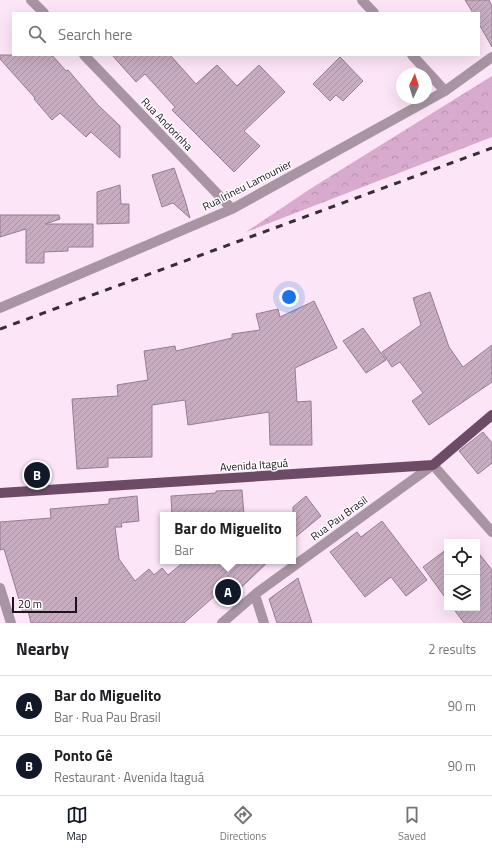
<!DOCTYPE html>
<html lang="en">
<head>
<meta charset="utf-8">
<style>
  :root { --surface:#fff; --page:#f2f2f2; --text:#202124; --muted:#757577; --line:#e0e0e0; --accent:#111827 }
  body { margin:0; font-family:"Titillium Web",sans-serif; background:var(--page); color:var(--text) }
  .controls { position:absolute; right:12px; bottom:12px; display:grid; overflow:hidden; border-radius:0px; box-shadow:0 4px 16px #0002 }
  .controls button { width:36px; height:36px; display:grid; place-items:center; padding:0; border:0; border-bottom:1px solid var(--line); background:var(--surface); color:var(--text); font:20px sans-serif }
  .compass { position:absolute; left:396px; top:68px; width:36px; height:36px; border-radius:50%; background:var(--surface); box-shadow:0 4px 16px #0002; rotate:4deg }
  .scale { position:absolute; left:12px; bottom:10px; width:65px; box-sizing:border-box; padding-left:4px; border:2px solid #1c121a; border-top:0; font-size:11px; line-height:14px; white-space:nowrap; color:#1c121a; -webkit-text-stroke:3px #fff; paint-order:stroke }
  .you { position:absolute; left:289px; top:297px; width:14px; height:14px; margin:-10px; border:3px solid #fff; border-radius:50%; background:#1a73e8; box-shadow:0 0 0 6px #1a73e833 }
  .badge { display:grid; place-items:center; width:26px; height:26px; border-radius:50%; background:var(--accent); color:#fff; font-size:13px; font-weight:700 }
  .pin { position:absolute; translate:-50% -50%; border:2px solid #fff; box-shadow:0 1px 4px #0006 }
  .popup { position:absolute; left:160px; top:512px; width:136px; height:52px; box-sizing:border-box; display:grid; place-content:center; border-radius:0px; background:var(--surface); filter:drop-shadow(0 1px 3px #0005); font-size:13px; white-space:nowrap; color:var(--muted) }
  .popup b { font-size:15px; color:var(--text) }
  .popup::after { content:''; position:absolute; left:50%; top:100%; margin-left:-8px; border:8px solid transparent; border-top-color:var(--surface) }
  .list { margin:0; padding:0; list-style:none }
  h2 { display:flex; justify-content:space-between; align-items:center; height:52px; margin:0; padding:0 16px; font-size:17px }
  h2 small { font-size:13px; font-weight:400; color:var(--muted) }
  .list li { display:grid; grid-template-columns:26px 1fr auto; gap:12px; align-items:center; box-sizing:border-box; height:60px; padding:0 16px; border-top:1px solid var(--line) }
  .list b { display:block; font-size:15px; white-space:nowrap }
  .list p { margin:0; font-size:13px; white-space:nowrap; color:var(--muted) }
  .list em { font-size:13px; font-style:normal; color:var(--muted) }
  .icon { flex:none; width:22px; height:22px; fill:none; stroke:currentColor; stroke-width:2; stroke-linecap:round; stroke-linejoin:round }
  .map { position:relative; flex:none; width:492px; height:623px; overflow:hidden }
  .search { position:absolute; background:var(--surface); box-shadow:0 4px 16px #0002; left:12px; right:12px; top:12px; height:44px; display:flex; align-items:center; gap:10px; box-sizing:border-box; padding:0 14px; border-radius:0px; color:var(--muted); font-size:15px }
  .sheet { height:172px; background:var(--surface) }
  nav { display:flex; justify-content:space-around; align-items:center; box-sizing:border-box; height:56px; border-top:1px solid var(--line); background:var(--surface); font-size:11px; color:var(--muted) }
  nav a { display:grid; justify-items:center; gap:2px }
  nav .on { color:var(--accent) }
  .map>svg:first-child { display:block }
  .forest { fill:url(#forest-crowns) }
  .building { fill:url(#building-hatch); stroke:#977d91 }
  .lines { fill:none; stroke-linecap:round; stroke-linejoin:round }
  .minor { stroke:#a894a3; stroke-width:10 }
  .major { stroke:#6d4b66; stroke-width:10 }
  .rail { stroke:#382c35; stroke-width:3; stroke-dasharray:7 7; stroke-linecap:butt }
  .labels { text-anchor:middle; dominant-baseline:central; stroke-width:3; stroke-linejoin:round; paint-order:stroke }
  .street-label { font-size:11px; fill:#1c121a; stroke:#fff }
</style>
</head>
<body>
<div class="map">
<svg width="492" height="623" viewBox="0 0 492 623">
  <defs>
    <pattern id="forest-crowns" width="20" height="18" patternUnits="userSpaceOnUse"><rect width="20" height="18" fill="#d8aace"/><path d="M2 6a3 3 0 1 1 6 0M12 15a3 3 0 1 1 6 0" fill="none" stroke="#b991b0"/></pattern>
    <pattern id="building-hatch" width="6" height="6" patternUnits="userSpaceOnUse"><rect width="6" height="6" fill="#c8adc1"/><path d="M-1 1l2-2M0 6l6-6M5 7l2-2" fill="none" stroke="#ab94a5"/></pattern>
  </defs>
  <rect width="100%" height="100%" fill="#fce5f6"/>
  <!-- forest -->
  <path class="forest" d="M492,76v61l-246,95 64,-43z"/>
  <!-- building -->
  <path class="building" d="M465,0h24l3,6v41l-13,-23v-11h-6z
    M0,55h52l14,16 2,-1 30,35 22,21v32l-29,-26 -5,5 -26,-24 -8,7 -18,-21 1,-1 -35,-39z
    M112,55h58l26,29 21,-19 20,21 22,-21 26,27 -41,39 16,15 -26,26 -62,-62 3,-3 -30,-33 -9,8z
    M340,57l23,24 -20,20 -7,-6 -6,6 -17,-17z
    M174,168l11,32 5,18 -17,-15 -11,4 -10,-32z
    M120,185l1,19h8v19l-32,1v-32z
    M0,215h59l1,4 -15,5h48v23h-25v4l-24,1v11h-18v-34l-26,8z
    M430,292l19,55 14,20 29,-22v37l-63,43 -17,-24 11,-8 -23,-31 -8,5 -10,-15 39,-27 -8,-27z
    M314,301l23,47 -42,20 2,34 14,-1 1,44h-42l-1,-33 -81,13 -3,-25 -33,5v52l-44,1v9l-31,2 -5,-70 46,-3 -1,-11 31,-5 -4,-29 31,-5 1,5 56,-13v-4l28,-4 -4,-16 22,-5 2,8z
    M363,328l23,32 -20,13 -23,-32z
    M483,432l9,11v20l-14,11 -19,-23z
    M242,490l2,25h-72l-1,-19 45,-3v-2z
    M137,496l2,25 -18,2 1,4h-7l4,32 16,22 14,-12 5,6 8,-7 6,7 17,-14h84l-43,41 -8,-9 -34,30h-153l-3,-12 -5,2 -19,-64 -4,1v-28l51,-4 -1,-9 59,-5v-5z
    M306,496l15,20 -28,23v-32z
    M382,521l45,59 -21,16 -15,-19 -26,20 -35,-45 27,-20 4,5z
    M447,549v51l-24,-33z
    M477,551l15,19v53h-28l-11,-15h24z
    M298,578l14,45h-35l-8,-24z"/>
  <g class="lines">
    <!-- minor -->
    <path class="minor" d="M31,0l13,13
      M362,0l12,13
      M84,55l148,154
      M412,55l33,36
      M0,308l232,-99 213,-118 47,-34
      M0,588l11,35
      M255,595l9,28
      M222,623l36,-31 175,-127 59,67"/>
    <!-- major -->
    <path class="major" d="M0,493l433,-28 59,-50"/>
    <!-- rail -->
    <path class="rail" d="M0,329l492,-181"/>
  </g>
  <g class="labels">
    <!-- street labels -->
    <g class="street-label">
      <text transform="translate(167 124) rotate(46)">Rua Andorinha</text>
      <text transform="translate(247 185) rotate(-27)">Rua Irineu Lamounier</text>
      <text transform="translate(254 465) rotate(-4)">Avenida Itaguá</text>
      <text transform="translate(339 518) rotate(-36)">Rua Pau Brasil</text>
    </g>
  </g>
</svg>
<div class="controls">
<button><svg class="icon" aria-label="locate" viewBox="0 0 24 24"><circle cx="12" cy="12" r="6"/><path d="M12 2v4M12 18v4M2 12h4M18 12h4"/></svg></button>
<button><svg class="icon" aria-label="layers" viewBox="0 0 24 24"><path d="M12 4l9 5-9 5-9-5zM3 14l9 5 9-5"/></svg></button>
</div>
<svg class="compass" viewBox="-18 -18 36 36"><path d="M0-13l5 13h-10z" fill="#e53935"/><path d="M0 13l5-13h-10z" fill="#757577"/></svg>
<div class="scale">20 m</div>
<div class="you"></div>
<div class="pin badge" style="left:228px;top:592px">A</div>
<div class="popup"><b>Bar do Miguelito</b>Bar</div>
<div class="pin badge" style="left:37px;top:475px">B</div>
<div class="search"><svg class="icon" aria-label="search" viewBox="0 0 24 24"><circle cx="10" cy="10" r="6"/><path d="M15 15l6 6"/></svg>Search here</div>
</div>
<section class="sheet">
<h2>Nearby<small>2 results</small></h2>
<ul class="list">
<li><span class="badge">A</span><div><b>Bar do Miguelito</b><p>Bar · Rua Pau Brasil</p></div><em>90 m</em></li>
<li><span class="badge">B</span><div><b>Ponto Gê</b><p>Restaurant · Avenida Itaguá</p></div><em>90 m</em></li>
</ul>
</section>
<nav>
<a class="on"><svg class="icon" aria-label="map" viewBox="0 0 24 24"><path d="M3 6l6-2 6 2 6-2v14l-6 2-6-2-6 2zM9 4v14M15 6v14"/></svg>Map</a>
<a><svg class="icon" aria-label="directions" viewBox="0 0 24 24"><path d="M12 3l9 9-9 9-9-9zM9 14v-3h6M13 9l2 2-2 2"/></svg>Directions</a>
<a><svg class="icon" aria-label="saved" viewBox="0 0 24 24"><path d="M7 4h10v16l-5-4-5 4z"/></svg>Saved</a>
</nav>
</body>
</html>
